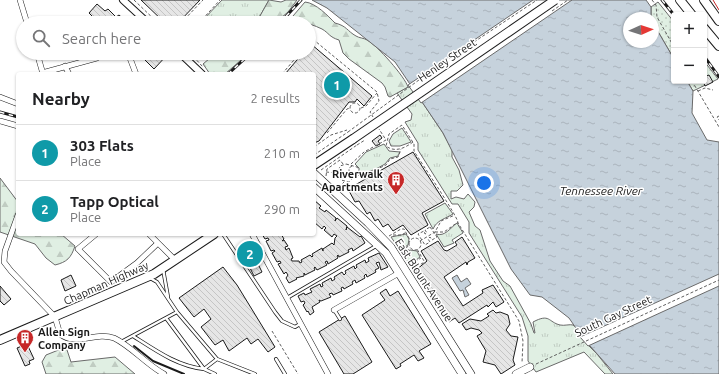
<!DOCTYPE html>
<html lang="en">
<head>
<meta charset="utf-8">
<style>
  :root { --surface:#fff; --page:#f2f2f2; --text:#202124; --muted:#757577; --line:#e0e0e0; --accent:#c62828 }
  body { margin:0; font-family:Ubuntu,sans-serif; background:var(--page); color:var(--text) }
  .controls { position:absolute; right:12px; top:12px; display:grid; overflow:hidden; border-radius:4px; box-shadow:0 1px 3px #0004 }
  .controls button { width:36px; height:36px; display:grid; place-items:center; padding:0; border:0; border-bottom:1px solid var(--line); background:var(--surface); color:var(--text); font:20px sans-serif }
  .compass { position:absolute; left:623px; top:12px; width:36px; height:36px; border-radius:50%; background:var(--surface); box-shadow:0 1px 3px #0004; rotate:87deg }
  .you { position:absolute; left:484px; top:183px; width:14px; height:14px; margin:-10px; border:3px solid #fff; border-radius:50%; background:#1a73e8; box-shadow:0 0 0 6px #1a73e833 }
  .badge { display:grid; place-items:center; width:26px; height:26px; border-radius:50%; background:var(--accent); color:#fff; font-size:13px; font-weight:700 }
  .pin { position:absolute; translate:-50% -50%; border:2px solid #fff; box-shadow:0 1px 4px #0006 }
  .list { margin:0; padding:0; list-style:none }
  h2 { display:flex; justify-content:space-between; align-items:center; height:52px; margin:0; padding:0 16px; font-size:17px }
  h2 small { font-size:13px; font-weight:400; color:var(--muted) }
  .list li { display:grid; grid-template-columns:26px 1fr auto; gap:12px; align-items:center; box-sizing:border-box; height:56px; padding:0 16px; border-top:1px solid var(--line) }
  .list b { display:block; font-size:15px; white-space:nowrap }
  .list p { margin:0; font-size:13px; white-space:nowrap; color:var(--muted) }
  .list em { font-size:13px; font-style:normal; color:var(--muted) }
  .icon { flex:none; width:22px; height:22px; fill:none; stroke:currentColor; stroke-width:2; stroke-linecap:round; stroke-linejoin:round }
  .map { position:relative; flex:none; width:719px; height:374px; overflow:hidden }
  .search { position:absolute; background:var(--surface); box-shadow:0 1px 3px #0004; left:16px; top:16px; width:300px; height:44px; display:flex; align-items:center; gap:10px; box-sizing:border-box; padding:0 14px; border-radius:22px; color:var(--muted); font-size:15px }
  .panel { position:absolute; background:var(--surface); box-shadow:0 1px 3px #0004; left:16px; top:72px; width:300px; height:164px; border-radius:4px }
  .map>svg:first-child { display:block }
  .grass { fill:url(#grass-tufts); stroke:#6a6a6a }
  .forest { fill:url(#forest-firs); stroke:#6a6a6a }
  .park { fill:url(#park-dots); stroke:#6a6a6a }
  .water { fill:url(#water-ripples); stroke:#6a6a6a }
  .pier { fill:#fff; stroke:#6a6a6a }
  .building { fill:url(#building-back-hatch); stroke:#1a1a1a }
  .lines { fill:none; stroke-linecap:round; stroke-linejoin:round }
  .service-casing { stroke:#1a1a1a; stroke-width:4 }
  .minor-casing { stroke:#1a1a1a; stroke-width:6 }
  .tertiary-casing { stroke:#1a1a1a; stroke-width:8 }
  .secondary-casing { stroke:#1a1a1a; stroke-width:8 }
  .primary-casing { stroke:#1a1a1a; stroke-width:10 }
  .trunk-casing { stroke:#1a1a1a; stroke-width:10 }
  .path { stroke:#5f5f5f; stroke-width:1; stroke-dasharray:3 2; stroke-linecap:butt }
  .service { stroke:#fff; stroke-width:2.5 }
  .minor { stroke:#fff; stroke-width:5 }
  .tertiary { stroke:#fff; stroke-width:6 }
  .secondary { stroke:#fff; stroke-width:7 }
  .primary { stroke:#fff; stroke-width:8 }
  .trunk { stroke:#fff; stroke-width:8 }
  .rail-casing { stroke:#1a1a1a; stroke-width:3 }
  .rail { stroke:#fff; stroke-width:1.5; stroke-dasharray:4.5; stroke-linecap:butt }
  .trunk-bridge-casing { stroke:#1a1a1a; stroke-width:10; stroke-linecap:butt }
  .path-bridge { stroke:#5f5f5f; stroke-width:1; stroke-dasharray:3 2; stroke-linecap:butt }
  .trunk-bridge { stroke:#fff; stroke-width:8 }
  .wall { stroke:#1a1a1a; stroke-width:2 }
  .power { stroke:#c62828; stroke-width:1; stroke-dasharray:14 3 2 3; stroke-linecap:butt }
  .labels { text-anchor:middle; dominant-baseline:central; stroke-width:3; stroke-linejoin:round; paint-order:stroke }
  .street-label { font-size:11px; fill:#1a1a1a; stroke:#fff }
  .poi-label { font-size:11px; font-weight:bold; fill:#1a1a1a; stroke:#fff; text-anchor:end }
  .water-label { font-size:12px; font-style:italic; fill:#1a1a1a; stroke:#fff }
</style>
</head>
<body>
<div class="map">
<svg width="719" height="374" viewBox="0 0 719 374">
  <defs>
    <pattern id="grass-tufts" width="24" height="20" patternUnits="userSpaceOnUse"><rect width="24" height="20" fill="#e0efe3"/><path d="M3 7l-1-3M5 7V3M7 7l1-3M15 17l-1-3M17 17v-4M19 17l1-3" fill="none" stroke="#c0ccc2"/></pattern>
    <pattern id="forest-firs" width="22" height="20" patternUnits="userSpaceOnUse"><rect width="22" height="20" fill="#e0efe3"/><path d="M5 1l3.5 6h-7zM16 11l3.5 6h-7z" fill="#c0ccc2"/></pattern>
    <pattern id="park-dots" width="8" height="8" patternUnits="userSpaceOnUse"><rect width="8" height="8" fill="#e0efe3"/><path d="M2 2h.1M6 6h.1" fill="none" stroke="#c0ccc2" stroke-width="1.8" stroke-linecap="round"/></pattern>
    <pattern id="water-ripples" width="26" height="14" patternUnits="userSpaceOnUse"><rect width="26" height="14" fill="#c6d2dc"/><path d="M2 4q2-2 4 0t4 0M15 11q2-2 4 0t4 0" fill="none" stroke="#aab4bc"/></pattern>
    <pattern id="building-back-hatch" width="6" height="6" patternUnits="userSpaceOnUse"><rect width="6" height="6" fill="#e6e6e6"/><path d="M-1 5l2 2M0 0l6 6M5-1l2 2" fill="none" stroke="#c5c5c5"/></pattern>
  </defs>
  <rect width="100%" height="100%" fill="#fff"/>
  <!-- grass -->
  <path class="grass" d="M222,0h47l-13,23h-56z
    M408,87h4l31,46 9,17v7l7,13 4,15 -6,6h-6v8l5,-2 8,2 4,-5 7,8 -1,5 -5,5 6,14 5,4 10,31 13,20 7,5 21,38 3,9h1l-2,-11c17,-9 15,0 27,3 4,1 10,-1 13,0l4,3 4,10 16,16 16,20h-8l-21,-22 -48,20 -8,-11v-25l-6,-19 -53,-84v-11l-11,-18h-6l-34,-54v-7l-13,-21 6,-2 1,-6 -15,-21z
    M402,128l9,14 -11,4h-9l-2,-5 4,-7z
    M384,144l5,7 11,1 -2,4 -8,2 -5,6 -9,5 -17,6v-7l-4,-4 11,-12z
    M445,203l8,11c-8,5 -16,6 -20,15l-8,-15z
    M457,223l6,10 -11,7 2,3 -10,4 -8,-13c9,3 14,-6 21,-11z
    M406,234l3,5 -1,6 -8,5 -9,-13z
    M410,250l7,1 3,6 -4,3 -4,8 -9,-13z"/>
  <!-- forest -->
  <path class="forest" d="M269,0l12,2 5,-2h11l-9,12 -13,11h-19z
    M305,2c11,1 23,14 30,21 12,3 12,8 21,13 3,2 8,2 11,4 10,5 38,37 41,47l-18,10 -2,-1 -3,-9 -3,-4 -33,-24 -6,-6 -4,-13c-10,-3 -10,-7 -17,-11 -8,-4 -14,-5 -21,-8l-3,2h-11z
    M216,53h33l-24,21h-15l-7,-10z
    M0,178l18,24v32h43l14,12c-4,12 -8,16 -20,19l-9,-7 -11,-14 -35,-12z
    M66,347l5,15 44,-5 20,17h-89l-4,-12 4,-7z"/>
  <!-- park -->
  <path class="park" d="M658,2l16,20v37l-21,-36v-5h-2v-11z
    M704,61l14,18 -25,12 -6,-10h17z"/>
  <!-- water -->
  <path class="water" d="M312,0h334l5,7v11h-22v24h24v-19l21,36v22h13l6,10 -1,22 15,27 12,2v232h-104l-33,-37 -13,-19 -27,-21 -12,-2 -19,-26 -68,-136 -48,-71 -68,-54z
    M457,275l4,7 6,-4 4,6 -6,4 4,7 -4,2 -2,-7 -3,1 -8,-13z"/>
  <!-- pier -->
  <path class="pier" d="M533,0h39l-151,103 -13,-18z
    M719,274v12l-57,26 -74,34 -8,-9z"/>
  <!-- building -->
  <path class="building" d="M141,0h59l-22,23 -4,-2 -2,2h-7z
    M97,4l8,7 3,-2 8,8 3,-2 7,6 -2,2h-25l-10,-10z
    M311,44l61,52 -8,10 -7,-7 -2,3h-6l-30,39 -5,2v-22l2,-2 -2,-6v-39h-29l18,-21h6z
    M142,53h26v1l-14,15 -14,-14z
    M709,75l4,7 -8,4 -2,-5 1,-4z
    M380,135l2,3 -4,3 2,3 -4,2 -4,-5z
    M413,152l31,49 -22,12 6,12 -17,10 -8,-10 -10,6 -5,-7 -5,3 -5,-8 -3,2 -5,-9 -3,2 -8,-13 -4,1 -7,-13z
    M314,200l7,6 -2,2 6,4 1,-2 10,8 -1,3 2,-3 10,8 -1,4 1,-3 13,10 1,-1 4,7 -12,8 -1,-3 -4,2 1,2 -10,5 -1,-2 -1,1 1,2 -10,6 -1,-3 -2,1 2,3 -10,5 -2,-3 -1,1 1,2 -10,5 -1,-2v3l-8,2 1,1 -8,4 -3,-5 2,-3 -2,-3 -2,2 -6,-10 3,-1 -1,-2 -3,1 -5,-9 3,-2 -1,-1 -3,1 -5,-10 3,-1 -1,-2 -3,1 -3,-5h19l3,5 -2,2 2,-1 4,6 -3,1 1,3 3,-2 4,10 -2,1 1,2h7l1,2 2,-1 -1,-2 9,-5 2,2 1,-1 -1,-2 10,-6 1,3v-2l9,-6 2,2 1,-7 2,-2 -3,-2 -2,3 -8,-7 2,-2 -2,-2 -2,3 -8,-7z
    M462,237l13,21 -7,4 -1,3 -1,-3 -22,15 19,29 20,-13 -1,-3 11,-5 11,17 -8,5 -3,-5 -5,5 -1,-2 -28,18 -4,-5 -6,4 -33,-52 11,-9 -6,-10 17,-10 6,9 3,1 10,-6 -2,-3z
    M250,240l12,22 -4,2 4,8 -8,4 -15,-30z
    M379,253l9,14 -7,3 -2,-8 -3,1 3,5 -4,2 1,2 -9,5 -1,-3 -2,2 1,2 -9,5 -1,-3 -3,2 1,2 -9,5 -1,-2 -2,1 1,3 -9,4 -1,-2 -3,1 2,3 -10,4 -2,-1 1,2 -8,5 2,5 -4,3 -2,-4 -1,1 -4,-7 2,-2 -1,-2 -3,1 -3,-6 6,-3 1,2 7,-3 -2,-3 10,-5 1,3 2,-1 -1,-3 9,-5 1,3 3,-2 -1,-2 8,-5 2,3 2,-2 -1,-2 9,-5 1,3 2,-2 -1,-2 9,-5 1,3 3,-2 -1,-3z
    M223,267l14,18 38,62 -7,5 -10,-13 -7,5 -4,-6 -18,13 -6,-11 -8,5 -14,-18 10,-8 -7,-10 -10,8 -15,-19z
    M71,275l5,11 -11,5 -4,-11z
    M0,286l11,13 -7,6 -4,-4z
    M386,289l4,7 8,-5 33,53 -12,7 5,7 -6,3 -4,-6 -14,9 1,2 -5,3 -34,-54 23,-15 -5,-7z
    M493,310l3,3 4,-1 8,3 2,9 -4,6 5,6 7,1 -5,23 2,5 -14,9 -6,-9 -12,-3 3,-11 -9,-15 5,-3 -3,-3 -8,-2 -5,2 -4,-6 8,-5 11,2 8,-5 -2,-2z
    M345,316l27,46 -19,12h-9l-25,-42z
    M27,344l7,15 -5,2 1,3 -5,2 -8,-18z"/>
  <g class="lines">
    <defs>
      <path id="service" d="M223,234l52,78 7,9 13,6 5,-3
        M163,269l5,28
        M287,298l89,-52
        M335,311l5,8
        M166,318l38,51 11,5
        M133,336c22,14 44,30 71,33l13,-10 -40,-47
        M121,342l56,-30 -20,-30 -7,-4
        M217,359l38,15
        M276,359l9,15"/>
      <path id="minor" d="M20,0l7,23
        M37,53l6,21
        M128,53l8,21
        M65,66l4,8
        M42,73l55,-15 9,-5
        M0,97l18,7
        M0,121l18,5
        M18,215l-13,36 -1,11 7,9 44,46 5,17c17,13 35,-3 54,4 17,8 33,27 50,36
        M96,234l-18,15 33,33 26,-19 21,-20
        M149,234l26,26
        M252,234l76,140
        M334,310l65,-37"/>
      <path id="tertiary" d="M123,0l25,23
        M180,53l22,21"/>
      <path id="secondary" d="M314,173l54,50 23,24 80,127
        M314,187l72,66 76,121
        M516,374l14,-7"/>
      <path id="primary" d="M680,0l12,15
        M704,0l15,21
        M704,28l15,18"/>
      <path id="trunk" d="M314,165l39,-26
        M0,340l154,-66 60,-40"/>
    </defs>
    <!-- service casing -->
    <use href="#service" class="service-casing"/>
    <!-- minor casing -->
    <use href="#minor" class="minor-casing"/>
    <!-- tertiary casing -->
    <use href="#tertiary" class="tertiary-casing"/>
    <!-- secondary casing -->
    <use href="#secondary" class="secondary-casing"/>
    <!-- primary casing -->
    <use href="#primary" class="primary-casing"/>
    <!-- trunk casing -->
    <use href="#trunk" class="trunk-casing"/>
    <!-- path -->
    <path class="path" d="M134,0l24,23
      M652,0l4,5 1,12 17,30
      M181,23l22,-23
      M199,23l21,-23
      M309,36l68,56 2,9 -9,11 3,5
      M309,42l3,-3
      M190,53l13,14
      M282,74l18,-21
      M692,81l27,46
      M698,91l7,-3 8,2
      M350 108a5 5 0 1 1 10 0a5 5 0 1 1-10 0Z
      M361,108l5,-2 11,-13
      M719,116l-2,1 2,3
      M327,133l20,-24 3,-1
      M413,142c-8,6 -18,11 -27,4l3,-12 13,-9 12,19v7c6,10 45,67 44,72l61,98 4,20 -1,22
      M314,147l17,-12 16,-5
      M314,155l34,-23
      M346,164l11,3 2,3 -2,4 -8,8 -8,-2 -3,-5 2,-9z
      M351,164l13,-12 22,-12 -7,-11
      M352,166l-3,2v5l2,3h5
      M321,170l36,-25
      M326,172l11,1
      M357,175l5,1 24,-11 4,-6 8,-2 3,-8
      M326,176l1,-7 13,-9 3,4
      M339,187l5,-5
      M430,227l7,10 -5,3 -2,-3 -2,2 2,3 -5,3 -7,-11 6,-3 1,3 2,-1 -2,-3z
      M435,232h9l14,-10
      M393,235h8l4,-2
      M389,236l12,-7h3l6,11
      M409 244a6 6 0 1 1 12 0a6 6 0 1 1-12 0Z
      M420,241l15,-9 6,-11 14,-6
      M401,250l8,-4
      M402,253l8,-4
      M414,267l2,-6 5,-3
      M412,269l11,-6 1,-2 -7,-12
      M272,331l26,43
      M536,364l183,-84"/>
    <!-- service -->
    <use href="#service" class="service"/>
    <!-- minor -->
    <use href="#minor" class="minor"/>
    <!-- tertiary -->
    <use href="#tertiary" class="tertiary"/>
    <!-- secondary -->
    <use href="#secondary" class="secondary"/>
    <!-- primary -->
    <use href="#primary" class="primary"/>
    <!-- trunk -->
    <use href="#trunk" class="trunk"/>
    <defs>
      <path id="rail" d="M662,0l12,15
        M280,23l21,-23
        M704,56l15,21
        M228,74l23,-21
        M0,112l18,5"/>
    </defs>
    <!-- rail casing -->
    <use href="#rail" class="rail-casing"/>
    <!-- rail -->
    <use href="#rail" class="rail"/>
    <defs>
      <path id="trunk-bridge" d="M353,139l202,-139"/>
    </defs>
    <!-- trunk-bridge casing -->
    <use href="#trunk-bridge" class="trunk-bridge-casing"/>
    <!-- path-bridge -->
    <path class="path-bridge" d="M552,11l16,-11
      M348,132l90,-66 99,-66
      M357,145l8,-5"/>
    <!-- trunk-bridge -->
    <use href="#trunk-bridge" class="trunk-bridge"/>
    <!-- wall -->
    <path class="wall" d="M134,346l19,15 31,13"/>
    <!-- power -->
    <path class="power" d="M713,0l6,10"/>
  </g>
  <!-- icons -->
  <defs>
    <symbol id="building-pin" viewBox="-11 -11 22 30"><path d="M0 17L-7.5 6A9.5 9.5 0 1 1 7.5 6Z" fill="#c62828" stroke="#fff"/><path d="M-4-6H4V6H1V3H-1V6H-4ZM-2.5-4.3h1.7v1.8h-1.7ZM.8-4.3h1.7v1.8H.8ZM-2.5-1h1.7V.8h-1.7ZM.8-1h1.7V.8H.8Z" fill="#fff"/></symbol>
  </defs>
  <g fill-rule="evenodd">
    <use href="#building-pin" x="386" y="170" width="20" height="27"/>
    <use href="#building-pin" x="15" y="328" width="20" height="27"/>
  </g>
  <g class="labels">
    <!-- street labels -->
    <g class="street-label">
      <text transform="translate(447 60) rotate(-34)">Henley Street</text>
      <text transform="translate(424 280) rotate(57)">East Blount Avenue</text>
      <text transform="translate(106 283) rotate(-24)">Chapman Highway</text>
      <text transform="translate(613 316) rotate(-25)">South Gay Street</text>
    </g>
    <!-- poi labels -->
    <g class="poi-label">
      <text x="383" y="174">Riverwalk<tspan x="383" dy="13">Apartments</tspan></text>
      <text x="38" y="332" text-anchor="start">Allen Sign<tspan x="38" dy="13">Company</tspan></text>
    </g>
    <!-- water labels -->
    <g class="water-label">
      <text x="601" y="190">Tennessee River</text>
    </g>
  </g>
</svg>
<div class="controls">
<button>+</button>
<button>−</button>
</div>
<svg class="compass" viewBox="-18 -18 36 36"><path d="M0-13l5 13h-10z" fill="#e53935"/><path d="M0 13l5-13h-10z" fill="#757577"/></svg>
<div class="you"></div>
<div class="pin badge" style="left:337px;top:85px;background:#0f9aa8">1</div>
<div class="pin badge" style="left:250px;top:254px;background:#0f9aa8">2</div>
<div class="search"><svg class="icon" aria-label="search" viewBox="0 0 24 24"><circle cx="10" cy="10" r="6"/><path d="M15 15l6 6"/></svg>Search here</div>
<section class="panel">
<h2>Nearby<small>2 results</small></h2>
<ul class="list">
<li><span class="badge" style="background:#0f9aa8">1</span><div><b>303 Flats</b><p>Place</p></div><em>210 m</em></li>
<li><span class="badge" style="background:#0f9aa8">2</span><div><b>Tapp Optical</b><p>Place</p></div><em>290 m</em></li>
</ul>
</section>
</div>
</body>
</html>
